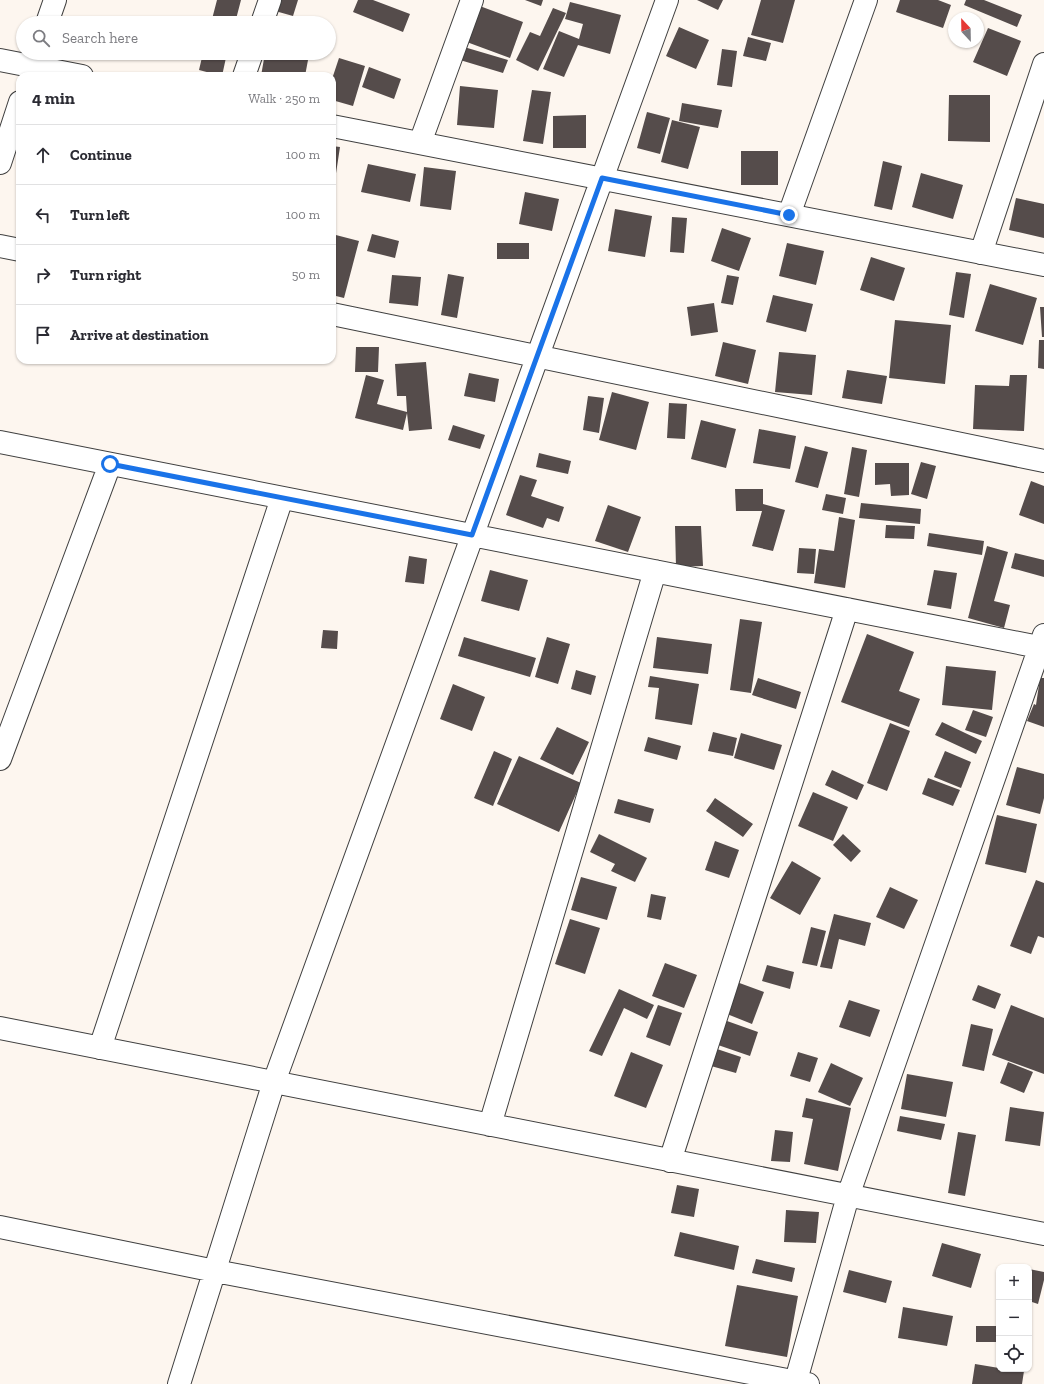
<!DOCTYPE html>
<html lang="en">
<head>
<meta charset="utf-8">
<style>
  :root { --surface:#fff; --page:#f2f2f3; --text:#2b2b33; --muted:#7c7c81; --line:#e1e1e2 }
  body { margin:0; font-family:"Zilla Slab",serif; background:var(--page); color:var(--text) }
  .controls { position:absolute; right:12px; bottom:12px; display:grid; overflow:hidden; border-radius:8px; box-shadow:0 1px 3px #0004 }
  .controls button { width:36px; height:36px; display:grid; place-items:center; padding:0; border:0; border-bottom:1px solid var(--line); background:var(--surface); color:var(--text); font:20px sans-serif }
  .compass { position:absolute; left:948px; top:12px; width:36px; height:36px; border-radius:50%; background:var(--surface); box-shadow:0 1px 3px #0004; rotate:338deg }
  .stop { position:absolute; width:12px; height:12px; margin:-9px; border:3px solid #1a73e8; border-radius:50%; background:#fff }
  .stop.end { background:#1a73e8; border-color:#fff; box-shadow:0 1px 4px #0008 }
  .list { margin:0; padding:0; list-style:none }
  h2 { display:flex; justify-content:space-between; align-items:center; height:52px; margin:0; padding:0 16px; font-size:17px }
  h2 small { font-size:13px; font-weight:400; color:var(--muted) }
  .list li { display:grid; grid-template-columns:26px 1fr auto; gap:12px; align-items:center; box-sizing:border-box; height:60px; padding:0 16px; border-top:1px solid var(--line) }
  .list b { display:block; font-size:15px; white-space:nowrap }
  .list em { font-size:13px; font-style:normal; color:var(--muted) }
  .icon { flex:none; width:22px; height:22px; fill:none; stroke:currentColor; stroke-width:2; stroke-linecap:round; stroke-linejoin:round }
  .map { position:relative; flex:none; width:1044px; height:1384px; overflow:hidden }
  .search { position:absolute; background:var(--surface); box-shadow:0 1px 3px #0004; left:16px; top:16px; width:320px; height:44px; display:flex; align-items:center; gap:10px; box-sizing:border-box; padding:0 14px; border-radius:22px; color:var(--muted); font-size:15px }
  .panel { position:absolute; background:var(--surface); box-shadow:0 1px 3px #0004; left:16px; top:72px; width:320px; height:292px; border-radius:12px }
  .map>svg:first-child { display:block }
  .building { fill:#554c4b }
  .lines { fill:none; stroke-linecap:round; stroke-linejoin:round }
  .minor-casing { stroke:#404040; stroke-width:24 }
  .minor { stroke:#fff; stroke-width:22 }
  .route { stroke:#1a73e8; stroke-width:5 }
</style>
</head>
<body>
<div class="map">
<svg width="1044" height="1384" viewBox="0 0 1044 1384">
  <rect width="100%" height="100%" fill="#fdf6ef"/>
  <!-- building -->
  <path class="building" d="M217,0h24l-6,23h-24z
    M271,0h27l-5,16 -25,-7z
    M358,0h15l37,14 -7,18 -50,-20z
    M525,0h18l-2,6z
    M697,0h26l-5,10z
    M761,0h34l-12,43 -32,-8z
    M900,0h38l13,5 -8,23 -47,-16z
    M966,0h18l38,15 -5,12 -53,-22z
    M570,2l51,13 -11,39 -32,-9 -14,32 -21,-8 16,-38 20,8 4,-15 -18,-5z
    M477,5l46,17 -13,36 -46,-17z
    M553,8l13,5 -28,58 -22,-11 14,-28 10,4z
    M679,27l30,13 -13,29 -30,-13z
    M988,28l33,13 -14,35 -34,-14z
    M748,37l23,6 -5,18 -23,-5z
    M464,47l44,13 -5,13 -43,-13z
    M722,49l15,2 -5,36 -15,-2z
    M203,53h24l-5,23 -23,-6z
    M265,53l43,7 -3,16h-44z
    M339,58l26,8 -12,40 -21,-6v-21z
    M369,67l32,12 -7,20 -32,-12z
    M460,86l38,4 -4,38 -37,-3z
    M532,90l19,2 -8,52 -20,-3z
    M949,95h41v47l-42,-1z
    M682,103l40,7 -4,18 -39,-7z
    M647,112l23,6 -10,36 -23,-6z
    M586,115v33h-33v-32z
    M672,120l28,7 -12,42 -27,-7z
    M332,146l8,1 -7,46h-1z
    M741,151h37v34h-37z
    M883,161l19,5 -10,44 -18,-4z
    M368,164l48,10 -6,28 -49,-10z
    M424,167l32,4 -5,39 -31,-4z
    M921,173l42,12 -10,34 -41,-12z
    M525,192l34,7 -7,32 -33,-7z
    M1016,198l28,6v34l-35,-8z
    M615,209l37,7 -7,41 -37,-6z
    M672,217l15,1 -3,35 -14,-1z
    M722,228l29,10 -12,33 -28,-10z
    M332,234l27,7 -15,57 -12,-3z
    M372,234l27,7 -4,17 -28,-7z
    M497,243h32v16h-32z
    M787,243l37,8 -8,34 -37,-9z
    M871,257l34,11 -11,33 -34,-11z
    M956,272l15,2 -7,44 -15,-3z
    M448,274l16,3 -7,41 -16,-3z
    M392,275l29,2 -3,29 -29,-3z
    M727,275l12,2 -6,28 -12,-2z
    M990,284l47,14 -14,47 -48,-14z
    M773,295l40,9 -7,28 -40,-10z
    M714,303l4,29 -27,4 -4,-29z
    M1040,307h4v30h-2z
    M895,320l56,5 -6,59 -56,-6z
    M1039,340h5v29l-6,-1z
    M723,342l33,8 -8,34 -33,-8z
    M356,347h23l-1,25h-23z
    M779,352l37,3 -4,40 -37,-3z
    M426,362l6,67 -23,2 -2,-18 -4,17 -48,-12 11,-43 18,5 -7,24 30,8 -1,-16h-9l-2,-32z
    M847,370l40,6 -5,28 -40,-6z
    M469,373l30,6 -4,23 -31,-6z
    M1010,375h17l-3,56 -51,-2 2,-44 34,1z
    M612,392l37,10 -13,48 -37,-10z
    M588,396l16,2 -5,35 -16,-3z
    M669,403l18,1 -2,35 -18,-1z
    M701,420l35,9 -10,39 -35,-9z
    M453,425l32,10 -5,14 -32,-9z
    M759,429l37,7 -6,33 -37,-6z
    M805,446l23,6 -10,36 -23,-6z
    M852,447l15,3 -8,47 -15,-3z
    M539,453l32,8 -3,13 -32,-7z
    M921,462l15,4 -9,33 -16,-5z
    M875,463h34v32l-18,1 -1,-12 -15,1z
    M520,475l17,5 -6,16 33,11 -5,15 -12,-4 -4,10 -37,-13z
    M1031,481l13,5v38l-25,-9z
    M735,489h28v15l22,6 -12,41 -21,-5 10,-35h-26z
    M826,494l20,4 -3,16 -21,-4z
    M861,503l60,6 -1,15 -61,-6z
    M608,505l33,12 -13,35 -33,-11z
    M839,517l16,3 -10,68 -31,-5 5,-34 15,2z
    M886,525l29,1 -1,13 -29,-1z
    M675,526h26l2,40 -27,1z
    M929,533l55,8 -2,14 -55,-9z
    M987,546l21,6 -14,49 16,4 -6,23 -36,-10z
    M799,548l17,1 -2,25 -17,-1z
    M1015,553l29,7v17l-33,-9z
    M409,556l18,3 -3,25 -19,-2z
    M490,570l38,10 -9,31 -38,-10z
    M934,570l23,3 -6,36 -24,-4z
    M740,619l22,3 -11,71 -21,-3z
    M323,630l15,1 -1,18 -16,-1z
    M867,634l47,18 -15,39 21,8 -11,28 -68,-25z
    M464,637l72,21 -6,19 -72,-21z
    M547,637l23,7 -12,40 -23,-7z
    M657,637l55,7 -4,30 -55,-6z
    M946,666l50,5 -4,39 -50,-5z
    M576,670l20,6 -5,19 -20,-6z
    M650,676l49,8 -7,41 -37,-6 4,-31 -11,-1z
    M758,678l43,14 -5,17 -44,-14z
    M1040,678h4v49l-17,-6 7,-17 2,1z
    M453,684l32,13 -13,34 -32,-12z
    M973,710l20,7 -7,20 -21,-7z
    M942,722l40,19 -6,13 -41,-19z
    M890,723l20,8 -23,60 -20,-8z
    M557,727l32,15 -16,33 -33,-16z
    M713,732l24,6 -4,18 -25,-5z
    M741,733l41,12 -8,25 -40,-12z
    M648,737l33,9 -4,14 -33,-9z
    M494,751l18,8 -19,47 -19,-8z
    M945,751l26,11 -10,26 -27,-11z
    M519,756l62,27 -22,49 -62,-28z
    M1017,767l27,7v24l-4,16 -34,-9z
    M832,770l32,15 -7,15 -32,-15z
    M928,778l32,12 -7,16 -31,-12z
    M813,792l35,15 -15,34 -35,-15z
    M715,798l38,26 -10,13 -37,-26z
    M618,799l36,10 -4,14 -36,-10z
    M997,815l40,9 -11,49 -41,-9z
    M599,834l48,24 -12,24 -24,-11 4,-7 -25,-12z
    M843,834l18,17 -10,11 -18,-17z
    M715,841l24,9 -10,28 -24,-8z
    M792,861l29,17 -21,37 -30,-17z
    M581,877l36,10 -10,33 -36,-10z
    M1036,880l8,3v55l-6,-2 -7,18 -21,-8z
    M890,887l28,13 -14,29 -28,-12z
    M651,894l15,3 -5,23 -14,-3z
    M834,914l37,9 -6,23 -26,-7 -7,30 -12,-2z
    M570,919l30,9 -15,46 -30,-10z
    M811,927l15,4 -9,35 -15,-3z
    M665,963l32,12 -13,33 -32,-12z
    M767,965l27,7 -4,17 -28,-8z
    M734,981l30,11 -12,32 -30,-12z
    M978,985l23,9 -6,15 -23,-9z
    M619,989l35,16 -7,14 -23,-11 -22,48 -13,-5z
    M849,1000l31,10 -10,27 -31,-10z
    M658,1005l24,8 -12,33 -24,-9z
    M1011,1005l33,13v56l-52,-19z
    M727,1021l31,11 -8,24 -32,-11z
    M971,1024l22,5 -9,42 -22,-5z
    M717,1049l24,8 -5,16 -25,-7z
    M631,1052l32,13 -17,43 -32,-12z
    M798,1052l20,6 -8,24 -20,-6z
    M1008,1062l25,10 -9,21 -24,-10z
    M831,1063l32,15 -13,28 -32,-14z
    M907,1074l46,8 -7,35 -45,-8z
    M806,1098l45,10 -13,63 -34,-7 9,-45 -11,-2z
    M1010,1107l34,5 -4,34 -35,-5z
    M900,1116l45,8 -4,16 -44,-9z
    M775,1130l18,2 -3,30 -19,-1z
    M958,1132l18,3 -11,61 -17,-3z
    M677,1185l22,4 -5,28 -23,-4z
    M786,1210l33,2 -3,31 -32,-1z
    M680,1232l59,14 -5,24 -60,-14z
    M942,1243l39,11 -10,34 -39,-12z
    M756,1259l39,9 -3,14 -40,-9z
    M1029,1269l15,3v8l-6,24 -9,-3z
    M849,1270l43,11 -6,22 -43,-11z
    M737,1285l61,11 -11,61 -62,-11z
    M903,1307l50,9 -6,30 -49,-8z
    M976,1326h23v16h-23z
    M975,1364l24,4v1l25,2 -2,13h-50z"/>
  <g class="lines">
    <defs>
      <path id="minor" d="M47,23l8,-23
        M262,23l8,-23
        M0,60l82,16
        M244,76l8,-23
        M332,126l712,139
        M420,143l52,-143
        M0,163l20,-61
        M789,215l77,-215
        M0,246l20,4
        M981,253l63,-189
        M332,314l712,147
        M0,442l1044,206
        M0,759l110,-295
        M0,1028l1044,206
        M100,1048l182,-550
        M490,1125l165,-554
        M670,1161l177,-552
        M0,1227l215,44 593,113
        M179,1384l95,-302 393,-1082
        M795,1384l53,-188 196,-561"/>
    </defs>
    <!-- minor casing -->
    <use href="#minor" class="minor-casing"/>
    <!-- minor -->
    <use href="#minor" class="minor"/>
  </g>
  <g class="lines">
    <!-- route -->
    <path class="route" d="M110,464l362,71 130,-357 187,37"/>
  </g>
</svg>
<div class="controls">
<button>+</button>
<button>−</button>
<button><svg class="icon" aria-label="locate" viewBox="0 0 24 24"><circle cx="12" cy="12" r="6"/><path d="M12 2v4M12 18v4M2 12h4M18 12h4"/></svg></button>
</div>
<svg class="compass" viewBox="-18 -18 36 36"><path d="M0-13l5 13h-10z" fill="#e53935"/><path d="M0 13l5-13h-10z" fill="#7c7c81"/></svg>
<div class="stop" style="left:110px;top:464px"></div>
<div class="stop end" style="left:789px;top:215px"></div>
<div class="search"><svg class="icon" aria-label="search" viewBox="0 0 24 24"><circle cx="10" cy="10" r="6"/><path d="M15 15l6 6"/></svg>Search here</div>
<section class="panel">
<h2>4 min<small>Walk · 250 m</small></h2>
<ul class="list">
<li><svg class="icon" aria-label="ahead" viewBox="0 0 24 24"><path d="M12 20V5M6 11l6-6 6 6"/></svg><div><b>Continue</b></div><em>100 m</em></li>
<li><svg class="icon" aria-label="left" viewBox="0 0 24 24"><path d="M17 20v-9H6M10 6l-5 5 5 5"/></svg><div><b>Turn left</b></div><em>100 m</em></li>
<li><svg class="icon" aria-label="right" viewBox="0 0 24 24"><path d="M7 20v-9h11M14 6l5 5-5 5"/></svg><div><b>Turn right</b></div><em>50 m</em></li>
<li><svg class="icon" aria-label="arrive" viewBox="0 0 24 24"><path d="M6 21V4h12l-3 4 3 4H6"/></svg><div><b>Arrive at destination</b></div></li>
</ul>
</section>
</div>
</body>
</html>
